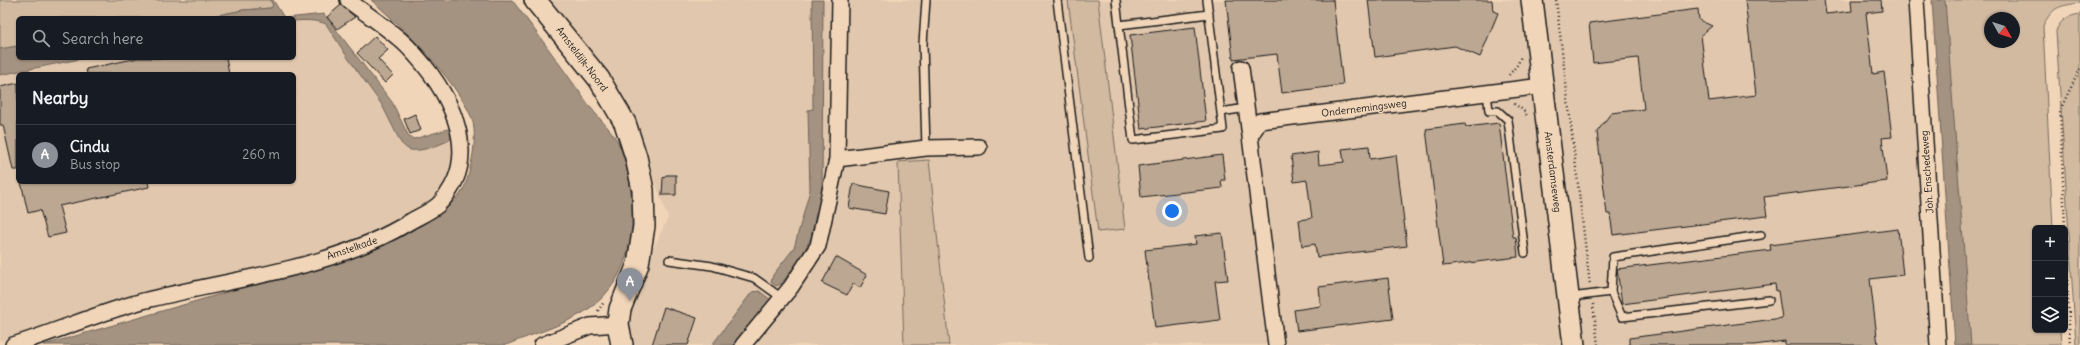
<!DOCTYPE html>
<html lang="en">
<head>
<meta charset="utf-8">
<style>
  :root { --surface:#171b24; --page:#20242c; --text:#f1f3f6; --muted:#9ea1a6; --line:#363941; --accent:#8c9099 }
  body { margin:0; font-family:Delius,sans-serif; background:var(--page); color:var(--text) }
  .controls { position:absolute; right:12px; bottom:12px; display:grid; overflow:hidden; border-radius:6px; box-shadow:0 1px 3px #0004 }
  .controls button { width:36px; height:36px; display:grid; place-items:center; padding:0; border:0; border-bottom:1px solid var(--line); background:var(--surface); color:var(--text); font:20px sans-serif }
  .compass { position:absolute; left:1984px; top:12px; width:36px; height:36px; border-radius:50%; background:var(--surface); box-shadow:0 1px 3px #0004; rotate:129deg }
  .you { position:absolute; left:1172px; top:211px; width:14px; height:14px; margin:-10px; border:3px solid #fff; border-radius:50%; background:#1a73e8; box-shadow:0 0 0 6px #1a73e833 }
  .badge { display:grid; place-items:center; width:26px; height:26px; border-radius:50%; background:var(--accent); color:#fff; font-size:13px; font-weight:700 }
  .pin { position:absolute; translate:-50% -33px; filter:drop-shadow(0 1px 2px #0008) }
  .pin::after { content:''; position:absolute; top:21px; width:14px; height:12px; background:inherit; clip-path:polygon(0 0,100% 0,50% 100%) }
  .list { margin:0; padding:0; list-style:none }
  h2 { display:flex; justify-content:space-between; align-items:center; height:52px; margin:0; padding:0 16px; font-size:17px }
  h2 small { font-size:13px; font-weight:400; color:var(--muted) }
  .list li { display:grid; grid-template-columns:26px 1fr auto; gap:12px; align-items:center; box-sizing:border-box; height:60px; padding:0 16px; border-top:1px solid var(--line) }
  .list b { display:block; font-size:15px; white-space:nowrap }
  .list p { margin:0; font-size:13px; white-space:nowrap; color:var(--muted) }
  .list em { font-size:13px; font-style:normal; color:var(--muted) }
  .icon { flex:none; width:22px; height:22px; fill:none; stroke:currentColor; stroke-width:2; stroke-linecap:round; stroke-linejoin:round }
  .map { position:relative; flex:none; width:2080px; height:345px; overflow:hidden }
  .search { position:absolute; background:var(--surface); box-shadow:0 1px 3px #0004; left:16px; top:16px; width:280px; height:44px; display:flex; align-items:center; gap:10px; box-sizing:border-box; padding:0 14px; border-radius:6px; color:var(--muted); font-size:15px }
  .panel { position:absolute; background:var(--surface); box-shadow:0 1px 3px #0004; left:16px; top:72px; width:280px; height:112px; border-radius:6px }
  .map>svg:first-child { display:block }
  .built { fill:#e1c7ad; fill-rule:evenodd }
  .green { fill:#d2baa1; stroke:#776b5e; fill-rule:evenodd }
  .water { fill:#a59381; stroke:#6e6359 }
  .building { fill:#bca792; stroke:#1c1c1c }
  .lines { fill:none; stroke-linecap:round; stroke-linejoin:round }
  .lane-casing { stroke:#1c1c1c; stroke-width:10 }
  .street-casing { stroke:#1c1c1c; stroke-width:18 }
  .secondary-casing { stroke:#1c1c1c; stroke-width:24 }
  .path { stroke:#1c1c1c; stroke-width:2.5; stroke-dasharray:1 3; stroke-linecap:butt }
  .lane { stroke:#f1d5b8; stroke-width:7 }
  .street { stroke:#f1d5b8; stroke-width:15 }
  .secondary { stroke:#f1d5b8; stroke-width:21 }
  .labels { text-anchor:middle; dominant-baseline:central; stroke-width:3; stroke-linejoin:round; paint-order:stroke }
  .street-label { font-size:10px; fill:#1c1c1c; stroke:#f1d5b8 }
</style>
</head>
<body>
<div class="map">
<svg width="2080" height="345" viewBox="0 0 2080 345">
  <rect width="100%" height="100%" fill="#f1d5b8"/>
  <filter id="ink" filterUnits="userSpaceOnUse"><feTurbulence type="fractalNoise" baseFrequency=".025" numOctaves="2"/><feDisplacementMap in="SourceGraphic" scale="8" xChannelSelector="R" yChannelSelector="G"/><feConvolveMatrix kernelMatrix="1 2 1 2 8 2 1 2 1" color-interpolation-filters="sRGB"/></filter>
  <g filter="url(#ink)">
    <!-- built -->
    <path class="built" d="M545,0h1364l28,345h-1311l-4,-32 46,-95 -28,-79z
      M308,19l18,5 22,34 34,47 19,38 3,3 5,4 7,1 36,-13 4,17 -11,33 -15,17 -89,44 -99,24 -94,19 -148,49v-266l85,-17h209v-37zM18,74h276v108h-276z"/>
    <!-- green -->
    <path class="green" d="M0,0h270l3,5 -2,3 -28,2 -39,8h-186v28l-18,3z
      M1068,0h30l27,229 -27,3z
      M1937,0h143v3c-21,3 -27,3 -37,23l10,202h-18v102h25l1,15h-99zM1990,18h24v24h-24z
      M2080,14v331h-4l-20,-314c4,-11 12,-15 24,-17z
      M929,160l20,185h-45l-6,-183z"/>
    <!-- water -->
    <path class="water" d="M270,0h3l10,16 3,2 38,-4 68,88 17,35 5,2 34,-10 5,2 -1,7c-8,6 -35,16 -44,11 -2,-1 -5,-4 -7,-6l-19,-38 -34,-47 -22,-34c-9,-4 -22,-4 -32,-3v-3h-90l39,-8 28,-2 2,-3z
      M371,0h141c27,35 53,72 79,108 9,12 24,25 29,39 19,51 20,121 -26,158 -24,19 -59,28 -88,40h-462c66,-19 132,-38 197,-57 32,-9 72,-17 102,-29 27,-11 108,-45 120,-69 8,-17 16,-56 8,-74 -18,-39 -67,-88 -100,-116z
      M812,0h11l-1,193 -8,39 -14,27 -19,25 -5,2 -5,-4 2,-7 21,-27 16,-58 -2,-80 5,-1z
      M1932,0h13l26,345h-16z
      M18,46v12h67l-85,17v-26z
      M759,291l12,9 -33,45h-26l40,-53z"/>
    <!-- building -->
    <path class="building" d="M1226,0h107l10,85 -61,8 -5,-39 -44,5z
      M1368,0h124l1,11 5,2 -18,44 -25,-11 -80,11z
      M1745,0h79l2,14 26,-3 -1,-11h30l1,11 -16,2 7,61 11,-2 8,65 -10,1 5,43 -123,16 3,19 -154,19 -3,-21h-3l-10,-82 14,-19 33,-4 -6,-51 -45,5 -4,-40 109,-14 1,11 13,6 -11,9 8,66 47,-6z
      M341,5l14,12 -18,12 -10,-12z
      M1195,27l11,94 -65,8 -11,-94z
      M375,36l13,14 -10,9 15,16 -8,8 -28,-30z
      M138,58h88l3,16h-142l-1,-5z
      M18,83v87h-5l-10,-45h-3v-38z
      M415,114l6,16 -11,4 -6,-15z
      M1499,123l14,114h3l2,20 -75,9 -17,-137 39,-5 1,3z
      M1369,146l1,13 26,-4 11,91 -90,11 -2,-13 -13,2 -3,-26 13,-2 -5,-38 -13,2 -3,-26 27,-4 1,13 25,-3 -2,-13z
      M1222,155l3,25h-4l1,8 -81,9 -3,-31z
      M666,175h10v20h-14l1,-17z
      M21,182h127l1,5 -90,19 7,27 -18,4 -8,-27 -12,3z
      M853,184l36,7 -4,23 -36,-6z
      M1898,229l5,46 -33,4 8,66h-93v-4l-31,4h-125v-7l153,-20 -4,-27h-2l-1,-7 -153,20 -5,-35 154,-19 -1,-5z
      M1222,233l6,47 -13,1 5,39 -65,8 -10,-78 51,-6 -1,-8z
      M836,257l31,18 -7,13 -7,-4 -6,11 -25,-12z
      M1388,278l5,41 -96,12 -3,-21 27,-4 -2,-19z
      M664,307l33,11 -9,27h-36z"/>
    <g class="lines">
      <defs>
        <path id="lane" d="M926,0l-3,44 3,104
          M1057,0l32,258
          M1116,0l17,140 90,-11 -16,-129
          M1119,25l90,-11
          M1487,92l2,19h9l10,9 17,133
          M1221,112l25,-4
          M669,260l43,6 42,12 28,20
          M1611,292l2,-35 148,-22
          M1579,296l32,-4 11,25 147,-17"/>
        <path id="street" d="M1916,0l22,345
          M1241,68l9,68
          M837,159l89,-11 53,-1
          M13,345c46,-14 91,-35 138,-46 85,-21 185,-31 260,-78 9,-5 20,-10 27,-16 50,-50 8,-119 -31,-159 -17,-17 -40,-31 -59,-46
          M542,345l48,-19 28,-2
          M743,345l48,-58 27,-41 19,-87 3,-159
          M1276,345l-26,-209 10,-15 282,-35"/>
        <path id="secondary" d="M535,0l64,79 26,44 11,34 7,33 1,36 -6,38 -18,45 -2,15 4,21
          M1532,0l42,345"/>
      </defs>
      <!-- lane casing -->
      <use href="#lane" class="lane-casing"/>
      <!-- street casing -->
      <use href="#street" class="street-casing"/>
      <!-- secondary casing -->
      <use href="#secondary" class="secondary-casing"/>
      <!-- path -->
      <path class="path" d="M1556,0l34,285
        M1509,75l9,-11 3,-8
        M1514,104l9,6 5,7
        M1593,304l5,41
        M598,311l6,-9
        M2070,345l-10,-235 20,-41"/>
      <!-- lane -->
      <use href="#lane" class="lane"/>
      <!-- street -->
      <use href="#street" class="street"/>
      <!-- secondary -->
      <use href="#secondary" class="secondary"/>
    </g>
  </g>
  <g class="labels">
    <!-- street labels -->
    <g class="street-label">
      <text transform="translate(582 59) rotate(53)">Amsteldijk-Noord</text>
      <text transform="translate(1364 108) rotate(-7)">Ondernemingsweg</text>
      <text transform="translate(1553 172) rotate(83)">Amsterdamseweg</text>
      <text transform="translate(1927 172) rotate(-94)">Joh. Enschedeweg</text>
      <text transform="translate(352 248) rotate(-19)">Amstelkade</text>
    </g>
  </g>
</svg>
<div class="controls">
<button>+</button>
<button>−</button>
<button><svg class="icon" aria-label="layers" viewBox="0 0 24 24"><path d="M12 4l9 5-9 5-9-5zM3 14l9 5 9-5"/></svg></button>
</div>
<svg class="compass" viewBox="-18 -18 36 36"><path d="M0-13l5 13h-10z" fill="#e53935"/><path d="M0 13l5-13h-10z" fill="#9ea1a6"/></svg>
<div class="you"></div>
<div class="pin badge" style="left:630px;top:301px">A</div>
<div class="search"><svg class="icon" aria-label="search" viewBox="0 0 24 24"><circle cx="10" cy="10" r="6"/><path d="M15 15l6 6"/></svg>Search here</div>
<section class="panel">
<h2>Nearby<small></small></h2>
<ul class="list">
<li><span class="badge">A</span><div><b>Cindu</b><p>Bus stop</p></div><em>260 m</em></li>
</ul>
</section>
</div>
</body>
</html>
